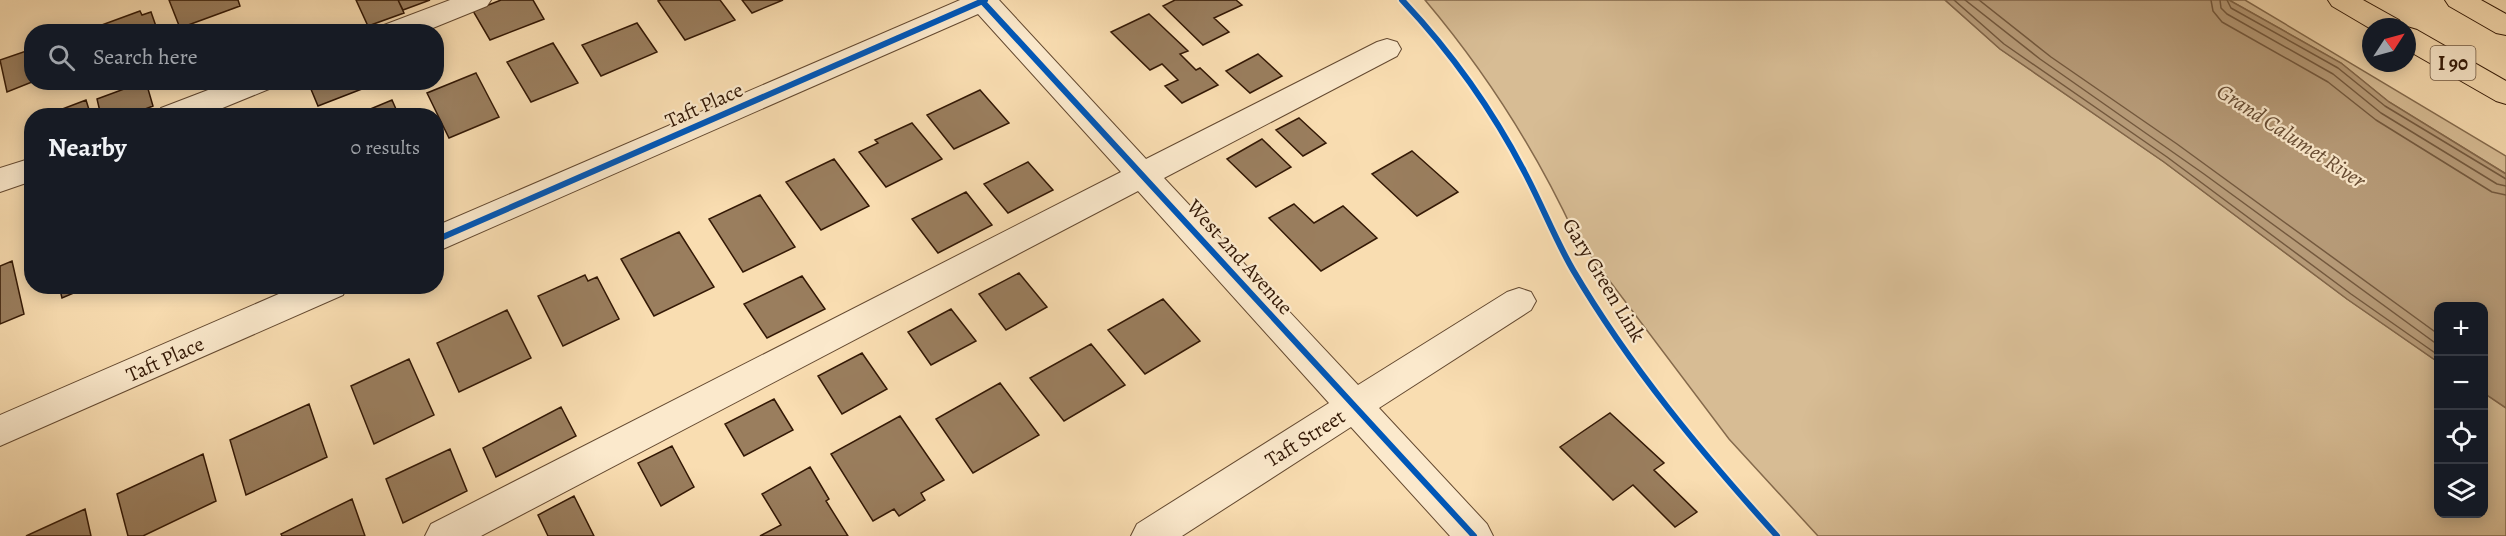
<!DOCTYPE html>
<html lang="en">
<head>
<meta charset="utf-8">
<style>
  :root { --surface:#171b24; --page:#242831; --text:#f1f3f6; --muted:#9ea1a6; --line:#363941 }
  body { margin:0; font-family:Alegreya,serif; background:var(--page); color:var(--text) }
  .controls { position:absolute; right:18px; bottom:18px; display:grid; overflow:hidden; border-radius:12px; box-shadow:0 3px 15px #0003 }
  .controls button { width:54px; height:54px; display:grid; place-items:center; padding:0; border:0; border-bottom:2px solid var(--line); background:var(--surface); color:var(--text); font:30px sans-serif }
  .compass { position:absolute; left:2362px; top:18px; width:54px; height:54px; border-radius:50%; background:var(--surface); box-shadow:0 3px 15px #0003; rotate:54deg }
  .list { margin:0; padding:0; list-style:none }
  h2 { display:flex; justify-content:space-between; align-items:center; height:78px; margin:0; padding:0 24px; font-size:26px }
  h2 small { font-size:20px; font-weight:400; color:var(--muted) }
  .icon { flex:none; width:33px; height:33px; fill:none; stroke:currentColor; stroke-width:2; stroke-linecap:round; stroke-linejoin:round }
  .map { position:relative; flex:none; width:2506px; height:536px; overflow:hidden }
  .search { position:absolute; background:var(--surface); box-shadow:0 3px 15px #0003; left:24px; top:24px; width:420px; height:66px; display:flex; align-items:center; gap:15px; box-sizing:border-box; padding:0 21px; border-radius:24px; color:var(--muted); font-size:22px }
  .panel { position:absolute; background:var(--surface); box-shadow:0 3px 15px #0003; left:24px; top:108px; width:420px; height:186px; border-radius:24px }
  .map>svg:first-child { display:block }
  .green { fill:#d7bc94; stroke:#856a4c; stroke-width:1.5 }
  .water { fill:#b69a77; stroke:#826649; stroke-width:1.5 }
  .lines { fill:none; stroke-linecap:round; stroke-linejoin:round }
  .shore { stroke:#74593e; stroke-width:1.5 }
  .building { fill:#9a7e5e; stroke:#331805; stroke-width:1.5 }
  .minor-casing { stroke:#644930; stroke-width:2 }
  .highway-casing { stroke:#331805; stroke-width:2 }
  .minor { fill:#fbe9cc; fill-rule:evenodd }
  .highway { fill:#f9ddb1; fill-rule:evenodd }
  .cycleway-casing { stroke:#fbe9cc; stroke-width:10 }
  .cycleway { stroke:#0057b8; stroke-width:6 }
  .labels { text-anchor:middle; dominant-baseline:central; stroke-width:4.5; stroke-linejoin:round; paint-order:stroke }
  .shield { fill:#fbe9cc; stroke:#6f5741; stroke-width:1.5 }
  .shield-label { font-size:20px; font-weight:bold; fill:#331805 }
  .street-label { font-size:21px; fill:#331805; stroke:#fbe9cc }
  .water-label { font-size:22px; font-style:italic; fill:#674c33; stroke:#fbe9cc }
</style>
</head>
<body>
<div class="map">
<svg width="2506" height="536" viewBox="0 0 2506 536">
  <rect width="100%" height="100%" fill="#f9ddb1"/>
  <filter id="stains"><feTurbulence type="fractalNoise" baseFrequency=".00333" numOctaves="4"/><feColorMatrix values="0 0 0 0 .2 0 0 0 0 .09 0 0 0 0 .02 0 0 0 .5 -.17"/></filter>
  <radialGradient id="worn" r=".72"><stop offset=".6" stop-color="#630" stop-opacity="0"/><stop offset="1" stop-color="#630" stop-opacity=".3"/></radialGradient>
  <!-- green -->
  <path class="green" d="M1425,0h520l55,49 164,113 183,137 91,63v152h46v-121l22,15v128h-688l-89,-97 -154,-204c-39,-84 -90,-164 -150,-235z
    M2229,0h16l261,156v18l-117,-72 -48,-39z"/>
  <!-- water -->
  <path class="water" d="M1945,0h284l112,63 48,39 117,72v234l-22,-15v-87h-46v56l-91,-63 -183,-137 -164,-113z"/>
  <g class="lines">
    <!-- shore -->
    <path class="shore" d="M1954,0l50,44 163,113 184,137 87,61
      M1965,0l75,59 164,115 234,171
      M1979,0l72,57 126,87 261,190
      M2211,0l2,11 9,11 106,60 48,38 116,72 14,3
      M2220,0l1,8 6,6 106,60 48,39 116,71 9,2
      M2227,0l4,8 107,60 47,38 121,73"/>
  </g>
  <!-- building -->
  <path class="building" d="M169,0h69l2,6 -60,22z
    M356,0h42l6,13 -36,13z
    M398,0h32l-27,10z
    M501,0h32l11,19 -54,21 -17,-29z
    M661,0h59l15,20 -50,20 -27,-39z
    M742,0h41l-31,13z
    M1175,0h61l6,5 -28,13 15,14 -26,13 -40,-39z
    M140,11l2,4 9,-3 7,20h-58l-1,-6z
    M1149,14l39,37 -8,3 16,16 4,-2 18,17 -36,18 -17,-17 13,-6 -16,-16 -12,6 -39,-38z
    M637,23l20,29 -56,24 -19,-31z
    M553,43l25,40 -47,19 -24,-40z
    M32,49v33l-25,10 -7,-32z
    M1258,54l24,22 -32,17 -24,-22z
    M476,73l23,44 -50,21 -22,-45z
    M143,82h3l7,24 -26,10h-26l-4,-17z
    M308,82h57l2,5 -49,19z
    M980,90l29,33 -55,26 -27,-34z
    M86,100l5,16h-47z
    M392,100l7,16 -43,-1z
    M1299,118l27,25 -23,13 -27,-26z
    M912,123l30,36 -56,28 -27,-35 19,-9 -3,-3z
    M1262,139l29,28 -35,20 -29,-28z
    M1412,151l46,41 -41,24 -45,-42z
    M834,159l35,47 -48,24 -35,-48z
    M1028,162l25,28 -45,23 -24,-29z
    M966,192l26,33 -54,28 -26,-34z
    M760,195l35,52 -52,25 -34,-53z
    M1294,204l20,19 29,-17 34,32 -56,33 -52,-53z
    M679,232l35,55 -60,29 -33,-57z
    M12,261l12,53 -24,10v-58z
    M1019,273l28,34 -41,23 -27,-36z
    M585,275l3,6 9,-4 22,42 -56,27 -25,-50z
    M802,276l23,33 -58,29 -23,-34z
    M59,286h31l-28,12z
    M1163,299l37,42 -55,33 -37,-44z
    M951,309l25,32 -45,24 -23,-33z
    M507,310l24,48 -72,34 -22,-49z
    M1091,344l34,41 -61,36 -34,-43z
    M862,353l25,36 -45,25 -24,-38z
    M409,359l25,56 -60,29 -23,-58z
    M1000,383l39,52 -66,38 -37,-54z
    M774,399l19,31 -49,26 -19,-32z
    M309,404l18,53 -81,38 -16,-55z
    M561,407l15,29 -80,41 -13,-29z
    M1610,413l54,50 -10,7 43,42 -22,15 -42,-42 -20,15 -53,-53z
    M900,416l44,64 -23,13 4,7 -26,16 -5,-7 -21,12 -42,-67z
    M672,446l22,41 -33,19 -23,-43z
    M450,449l17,42 -64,32 -17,-44z
    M203,454l13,47 -73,35h-15l-11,-42z
    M810,467l19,32 -3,2 22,35h-88l21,-11 -19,-31z
    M574,496l20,40h-46l-10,-21z
    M352,499l13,37h-83l-1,-2z
    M85,509l6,27h-65z"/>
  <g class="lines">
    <defs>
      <path id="minor" d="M450,0h41l-4,6 -64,26h-43l4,-7z
        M960,0h39l147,159 231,-117 10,-3 10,3 4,7 -4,7 -233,122 194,207 149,-93 12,-4 12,4 5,9 -5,9 -152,98 108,116 6,12h-43l-99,-109 -169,109h-51l6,-12 192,-121 -191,-212 -657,345h-56l6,-12 690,-352 -143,-158 -542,238v-26z
        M229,82h44l-4,7 -66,27h-46l4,-8z
        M32,158v23l-32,11v-24z
        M297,286h50l-4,9 -343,151v-31z"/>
      <path id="highway" d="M2328,0h35l36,20 4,7h-32v2l-39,-23z
        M2445,0h36l25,14v21l-10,-2 -47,-27z
        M2407,27l10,3 89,51v23l-10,-3 -89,-51z"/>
    </defs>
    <!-- minor casing -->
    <use href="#minor" class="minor-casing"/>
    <!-- highway casing -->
    <use href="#highway" class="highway-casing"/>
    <!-- minor -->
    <use href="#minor" class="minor"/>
    <!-- highway -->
    <use href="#highway" class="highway"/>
    <defs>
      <path id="cycleway" d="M981,0l493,536
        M1402,0c49,52 90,109 123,173 17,32 30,66 48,97 57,97 129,183 204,266
        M436,240l549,-240"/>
    </defs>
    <!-- cycleway casing -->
    <use href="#cycleway" class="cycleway-casing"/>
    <!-- cycleway -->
    <use href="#cycleway" class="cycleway"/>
  </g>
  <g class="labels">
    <!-- shield labels -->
    <rect class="shield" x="2430.5" y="46" width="45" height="34" rx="4.5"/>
    <g class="shield-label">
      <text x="2453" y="63">I 90</text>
    </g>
    <!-- street labels -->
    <g class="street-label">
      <text transform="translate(704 105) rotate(-24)">Taft Place</text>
      <text transform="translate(1240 257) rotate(48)">West 2nd Avenue</text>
      <text transform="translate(1604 280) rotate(59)">Gary Green Link</text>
      <text transform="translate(165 359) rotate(-24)">Taft Place</text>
      <text transform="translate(1305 438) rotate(-32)">Taft Street</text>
    </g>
    <!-- water labels -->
    <g class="water-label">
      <text transform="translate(2291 136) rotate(33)">Grand Calumet River</text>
    </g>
  </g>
  <rect width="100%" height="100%" filter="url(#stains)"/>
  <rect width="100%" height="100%" fill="url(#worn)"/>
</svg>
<div class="controls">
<button>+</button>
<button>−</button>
<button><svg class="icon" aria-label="locate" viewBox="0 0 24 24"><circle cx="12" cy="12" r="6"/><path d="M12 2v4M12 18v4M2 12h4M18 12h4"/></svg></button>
<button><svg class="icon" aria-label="layers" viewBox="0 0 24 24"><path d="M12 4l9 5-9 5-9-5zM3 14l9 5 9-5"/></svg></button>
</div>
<svg class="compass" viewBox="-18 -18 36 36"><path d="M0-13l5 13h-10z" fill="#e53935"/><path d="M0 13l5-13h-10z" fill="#9ea1a6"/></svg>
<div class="search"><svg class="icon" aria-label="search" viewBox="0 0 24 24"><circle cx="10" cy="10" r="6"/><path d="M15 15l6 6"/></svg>Search here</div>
<section class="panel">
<h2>Nearby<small>0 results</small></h2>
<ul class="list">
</ul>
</section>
</div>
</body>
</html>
